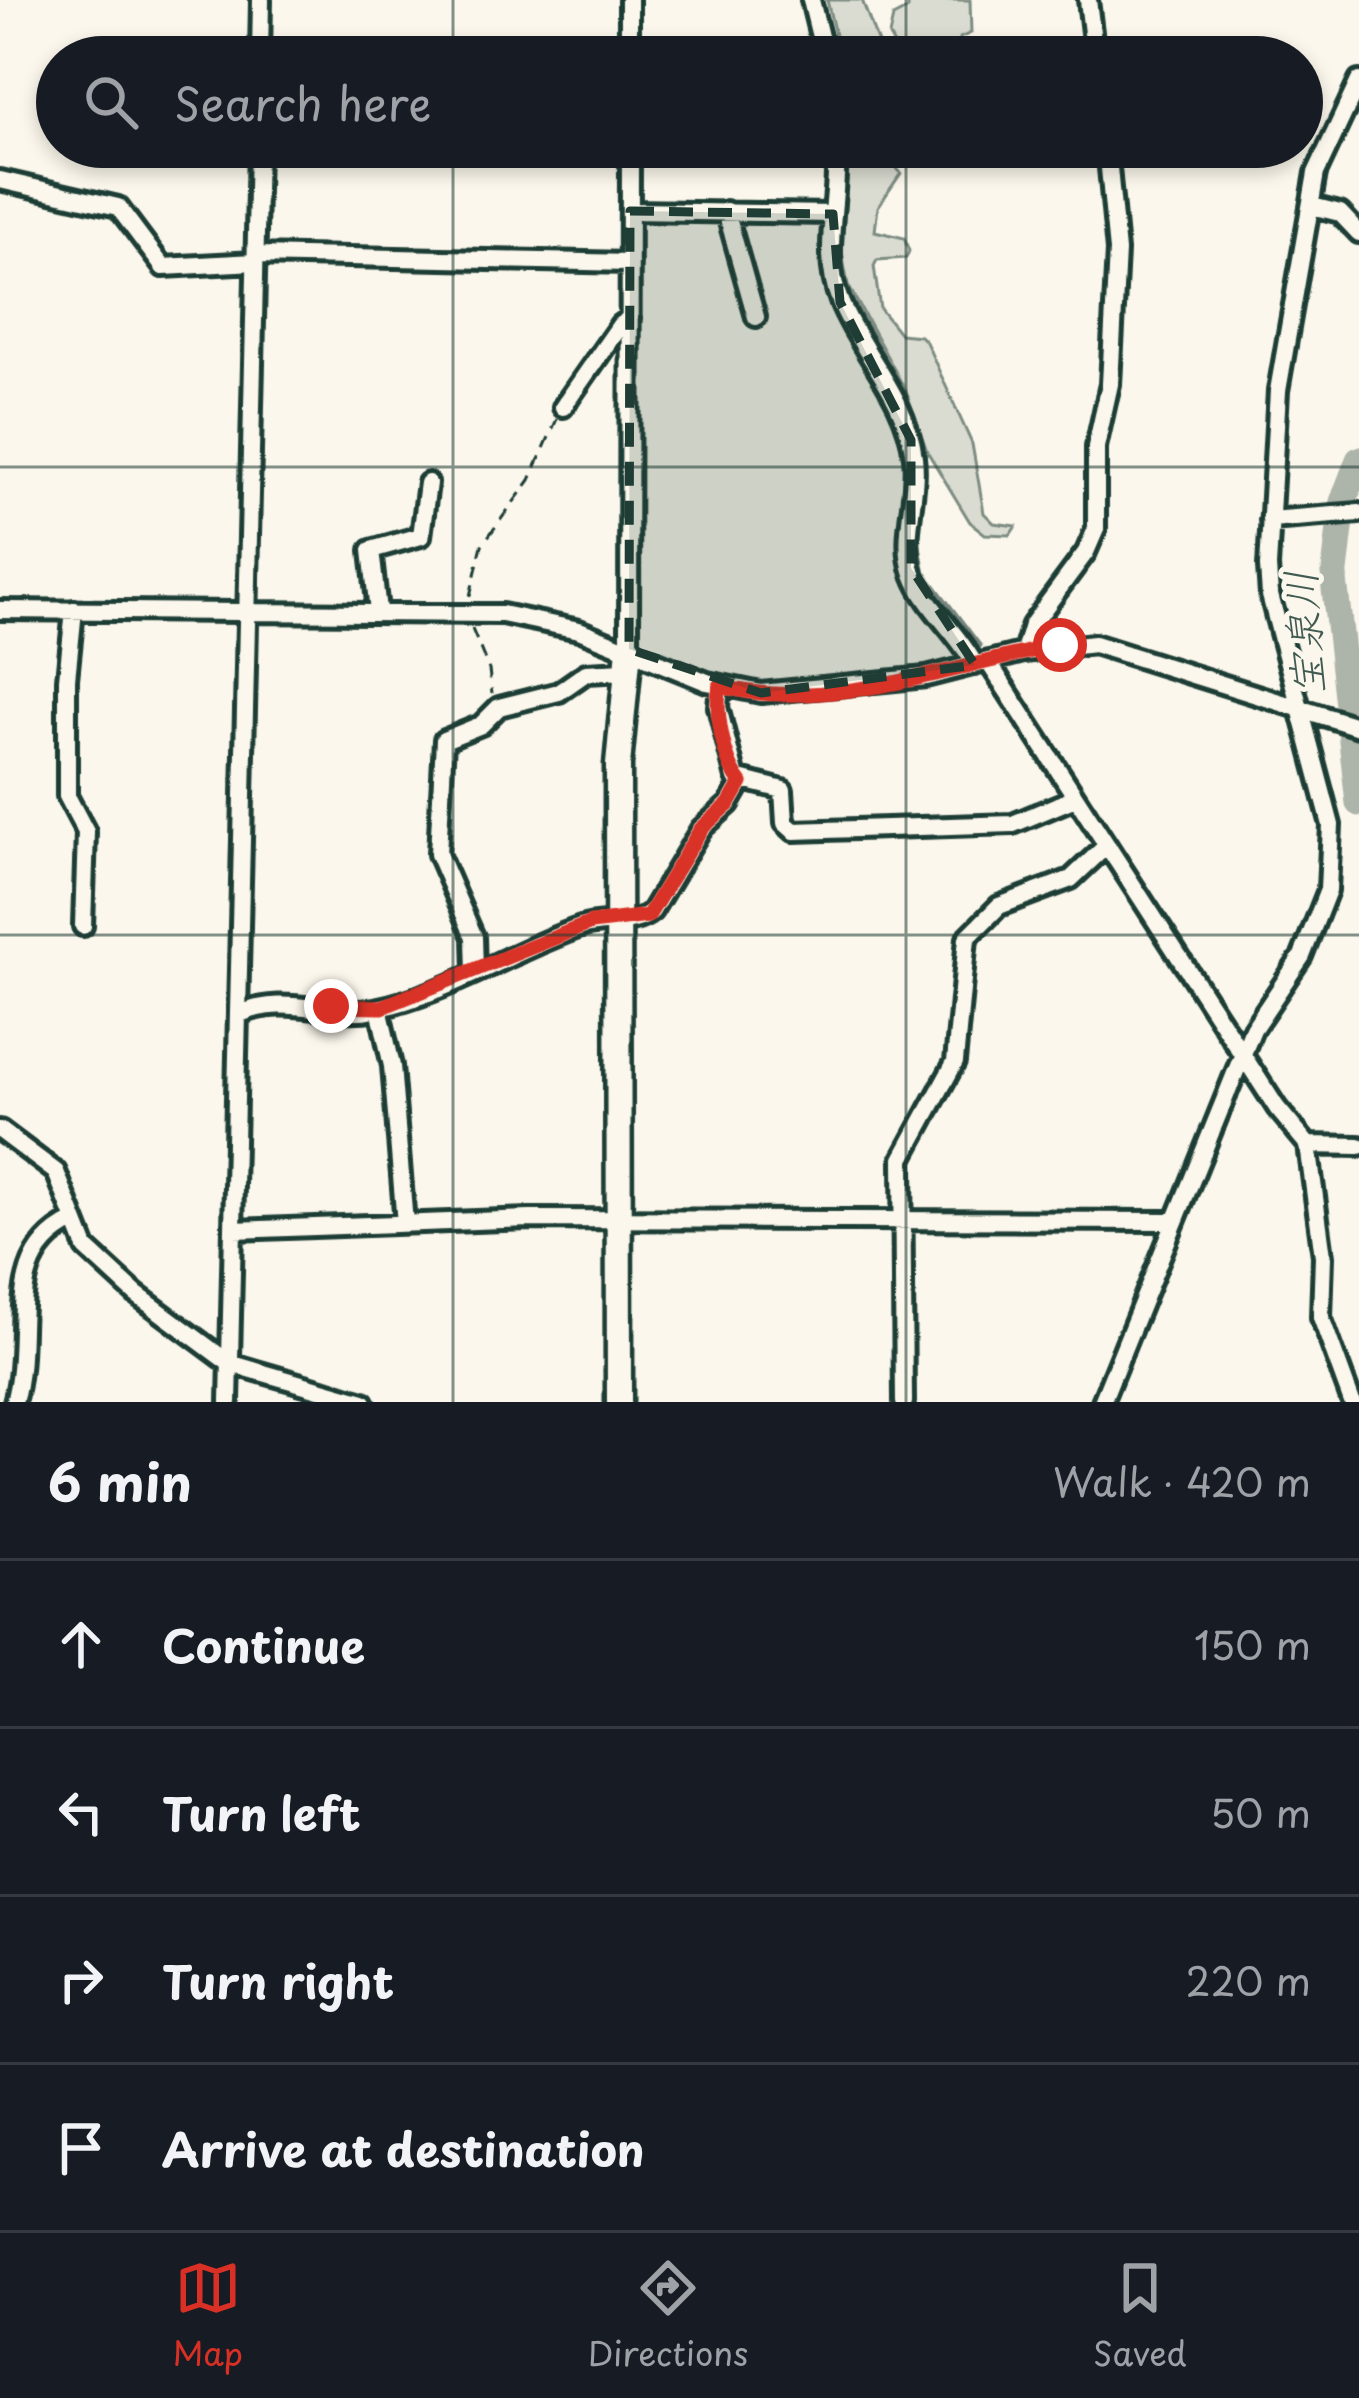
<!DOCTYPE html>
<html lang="en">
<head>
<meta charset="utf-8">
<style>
  :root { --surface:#171b24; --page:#20242c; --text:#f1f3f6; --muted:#9ea1a6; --line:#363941; --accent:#d93025 }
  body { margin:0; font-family:"Playpen Sans","Klee One",sans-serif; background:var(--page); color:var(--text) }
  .stop { position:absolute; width:36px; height:36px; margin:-27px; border:9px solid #d93025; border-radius:50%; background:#fff }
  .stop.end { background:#d93025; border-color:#fff; box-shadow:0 3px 12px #0008 }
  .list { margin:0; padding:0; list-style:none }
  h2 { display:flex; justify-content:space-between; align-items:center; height:156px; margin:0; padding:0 48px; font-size:51px }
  h2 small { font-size:39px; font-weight:400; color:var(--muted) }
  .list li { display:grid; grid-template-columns:78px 1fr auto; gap:36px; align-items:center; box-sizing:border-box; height:168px; padding:0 48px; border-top:3px solid var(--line) }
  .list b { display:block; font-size:45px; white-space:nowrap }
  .list em { font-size:39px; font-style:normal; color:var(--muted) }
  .icon { flex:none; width:66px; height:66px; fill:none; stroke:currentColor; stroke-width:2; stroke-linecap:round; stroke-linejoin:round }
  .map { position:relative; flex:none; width:1359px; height:1402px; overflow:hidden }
  .search { position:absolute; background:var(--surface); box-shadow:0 6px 18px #0003; left:36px; right:36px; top:36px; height:132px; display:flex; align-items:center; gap:30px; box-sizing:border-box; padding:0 42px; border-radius:66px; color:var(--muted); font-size:45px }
  .sheet { height:828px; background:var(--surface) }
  nav { display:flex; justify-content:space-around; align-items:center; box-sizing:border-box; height:168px; border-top:3px solid var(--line); background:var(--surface); font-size:33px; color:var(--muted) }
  nav a { display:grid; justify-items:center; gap:6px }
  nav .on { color:var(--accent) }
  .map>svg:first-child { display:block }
  .green { fill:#dbdcd1; stroke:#7d8c82; stroke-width:3 }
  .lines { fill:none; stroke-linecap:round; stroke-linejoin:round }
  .stream { stroke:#74847b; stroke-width:4.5 }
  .river { stroke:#adb4aa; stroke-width:27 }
  .street-casing { stroke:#1f3d34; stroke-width:26 }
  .secondary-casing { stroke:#1f3d34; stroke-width:33 }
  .path { stroke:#1f3d34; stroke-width:3; stroke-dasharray:12 9; stroke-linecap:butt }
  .street { stroke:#fbf7ec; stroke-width:16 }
  .secondary { stroke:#fbf7ec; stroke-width:24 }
  .route { stroke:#d93025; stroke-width:15 }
  .marked { fill:#1f3d34; fill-opacity:0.2; stroke:#1f3d34; stroke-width:9; stroke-dasharray:24 15; stroke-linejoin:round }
  .grid { fill:none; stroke:#1f3d34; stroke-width:3; stroke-opacity:0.55 }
  .labels { text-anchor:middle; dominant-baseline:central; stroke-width:10; stroke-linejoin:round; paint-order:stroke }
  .water-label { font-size:42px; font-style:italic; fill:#425b52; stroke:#fbf7ec }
</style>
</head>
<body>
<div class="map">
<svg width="1359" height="1402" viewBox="0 0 1359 1402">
  <rect width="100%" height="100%" fill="#fbf7ec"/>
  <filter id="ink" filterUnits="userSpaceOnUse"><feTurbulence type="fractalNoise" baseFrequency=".00833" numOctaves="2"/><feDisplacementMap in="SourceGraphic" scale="24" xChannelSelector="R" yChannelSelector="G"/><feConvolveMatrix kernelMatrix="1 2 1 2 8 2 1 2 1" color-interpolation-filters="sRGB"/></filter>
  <g filter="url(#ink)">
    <!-- green -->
    <path class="green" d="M827,0h35l21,57h-43z
      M908,0h62l1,33 -11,5v12l-13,7 -47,-2 -11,-19 4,-19 15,-8z
      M849,147h29l23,26 -23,34 -3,24 29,7 5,13 -3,7 -29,2 -3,6 6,43 20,25 20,2 6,6 46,102 12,69 10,10 22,3 -6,9 -25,-1 -15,-12 -43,-71 -21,-60 -58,-106 -6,-32z"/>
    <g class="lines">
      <!-- stream -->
      <path class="stream" d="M820,0l13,57
        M843,189l-4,65 6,33 58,105 21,63 -6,85 6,32 56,74
        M1226,1014l13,17
        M1250,1049l43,65"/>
      <!-- river -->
      <path class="river" d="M1359,460l-16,42 -9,78 25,223"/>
      <defs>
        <path id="street" d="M629,0v57
          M811,0l14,57
          M1088,0l7,57
          M260,57l1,-57
          M836,147c4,51 -16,105 4,154 22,54 66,94 74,156 5,39 -14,80 -1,117 13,35 45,58 62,91
          M0,180l118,27 45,60 92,-5
          M1312,206l28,7 19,20
          M630,211l203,3
          M726,211l30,106
          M256,255l374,8
          M563,407l57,-82 10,-7
          M1270,520l89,-7
          M0,610l502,4 77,16 128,52 54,11 165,-16 98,-25 70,-8 265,83
          M74,610l-7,69v117l19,36 -3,94
          M378,611l-7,-61 50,-14 7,-53
          M629,649l1,-502
          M1024,652l8,-27 54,-73 10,-23v-82l14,-63 7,-133 -10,-104
          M989,663l288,445 31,37 15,111 -2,61 31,85
          M720,685l-2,22 18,71 47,12 2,33 9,8 219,-7 62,-26
          M475,972l-1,-35 -36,-83 6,-114 37,-15 18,-18 60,-15 27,-19 39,-2
          M379,1008l13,58 13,158
          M238,1015c47,-23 92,4 137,-6 72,-15 137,-58 206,-82 23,-8 52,1 71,-16l49,-82 28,-25 12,-21
          M0,1130l56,42 30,76 50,46 93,69 135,39
          M1308,1145l51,1
          M233,1230l297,-11 642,2
          M14,1402c20,-70 -14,-144 58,-180
          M229,1402l29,-1255
          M904,1402l-2,-243 53,-97 12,-124 32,-32 72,-27 34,-32
          M1102,1402l151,-373 49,-73 26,-66 3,-65 -61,-230 -2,-28 10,-176 38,-218 43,-92"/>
        <path id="secondary" d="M619,1402l-1,-637 11,-116"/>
      </defs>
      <!-- street casing -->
      <use href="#street" class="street-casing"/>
      <!-- secondary casing -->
      <use href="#secondary" class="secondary-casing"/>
      <!-- path -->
      <path class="path" d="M470,596l12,-51 48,-65 27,-61
        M472,629l17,41 3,24"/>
      <!-- street -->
      <use href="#street" class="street"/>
      <!-- secondary -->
      <use href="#secondary" class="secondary"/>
    </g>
  </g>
  <g class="lines" filter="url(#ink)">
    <!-- route -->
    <path class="route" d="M331,1006l51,1 209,-84 57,-7 53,-87 28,-25 12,-21c-17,-20 -27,-72 -21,-97 105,28 237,-21 340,-41"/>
  </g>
  <!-- marked area -->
  <path class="marked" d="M630,211l203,3 7,88 71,138v128l64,97 -214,28 -132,-44z"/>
  <!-- grid -->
  <path class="grid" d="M453,0v57M906,0v57M453,147v1255M906,147v1255M0,467h1359M0,935h1359"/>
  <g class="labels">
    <!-- water labels -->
    <g class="water-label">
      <text transform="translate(1302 633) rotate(-94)">宝泉川</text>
    </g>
  </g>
</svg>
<div class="stop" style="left:1060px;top:645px"></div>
<div class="stop end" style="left:331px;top:1006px"></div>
<div class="search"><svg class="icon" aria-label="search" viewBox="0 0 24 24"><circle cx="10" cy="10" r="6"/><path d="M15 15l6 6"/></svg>Search here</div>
</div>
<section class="sheet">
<h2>6 min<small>Walk · 420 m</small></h2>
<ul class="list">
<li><svg class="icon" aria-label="ahead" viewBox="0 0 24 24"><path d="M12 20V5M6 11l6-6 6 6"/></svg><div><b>Continue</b></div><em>150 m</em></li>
<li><svg class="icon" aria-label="left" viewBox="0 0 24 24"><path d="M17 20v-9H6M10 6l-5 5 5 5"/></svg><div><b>Turn left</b></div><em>50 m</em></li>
<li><svg class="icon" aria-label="right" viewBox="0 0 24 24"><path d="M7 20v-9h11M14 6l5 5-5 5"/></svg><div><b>Turn right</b></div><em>220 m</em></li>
<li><svg class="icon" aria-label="arrive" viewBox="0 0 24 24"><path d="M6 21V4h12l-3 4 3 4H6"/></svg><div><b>Arrive at destination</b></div></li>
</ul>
</section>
<nav>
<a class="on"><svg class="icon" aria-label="map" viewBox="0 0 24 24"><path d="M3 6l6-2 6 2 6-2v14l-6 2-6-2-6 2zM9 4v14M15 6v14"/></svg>Map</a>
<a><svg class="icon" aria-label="directions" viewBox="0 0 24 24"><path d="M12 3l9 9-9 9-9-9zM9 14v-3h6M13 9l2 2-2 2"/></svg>Directions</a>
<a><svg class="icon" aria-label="saved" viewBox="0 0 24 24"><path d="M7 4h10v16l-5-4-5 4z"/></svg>Saved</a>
</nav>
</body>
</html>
